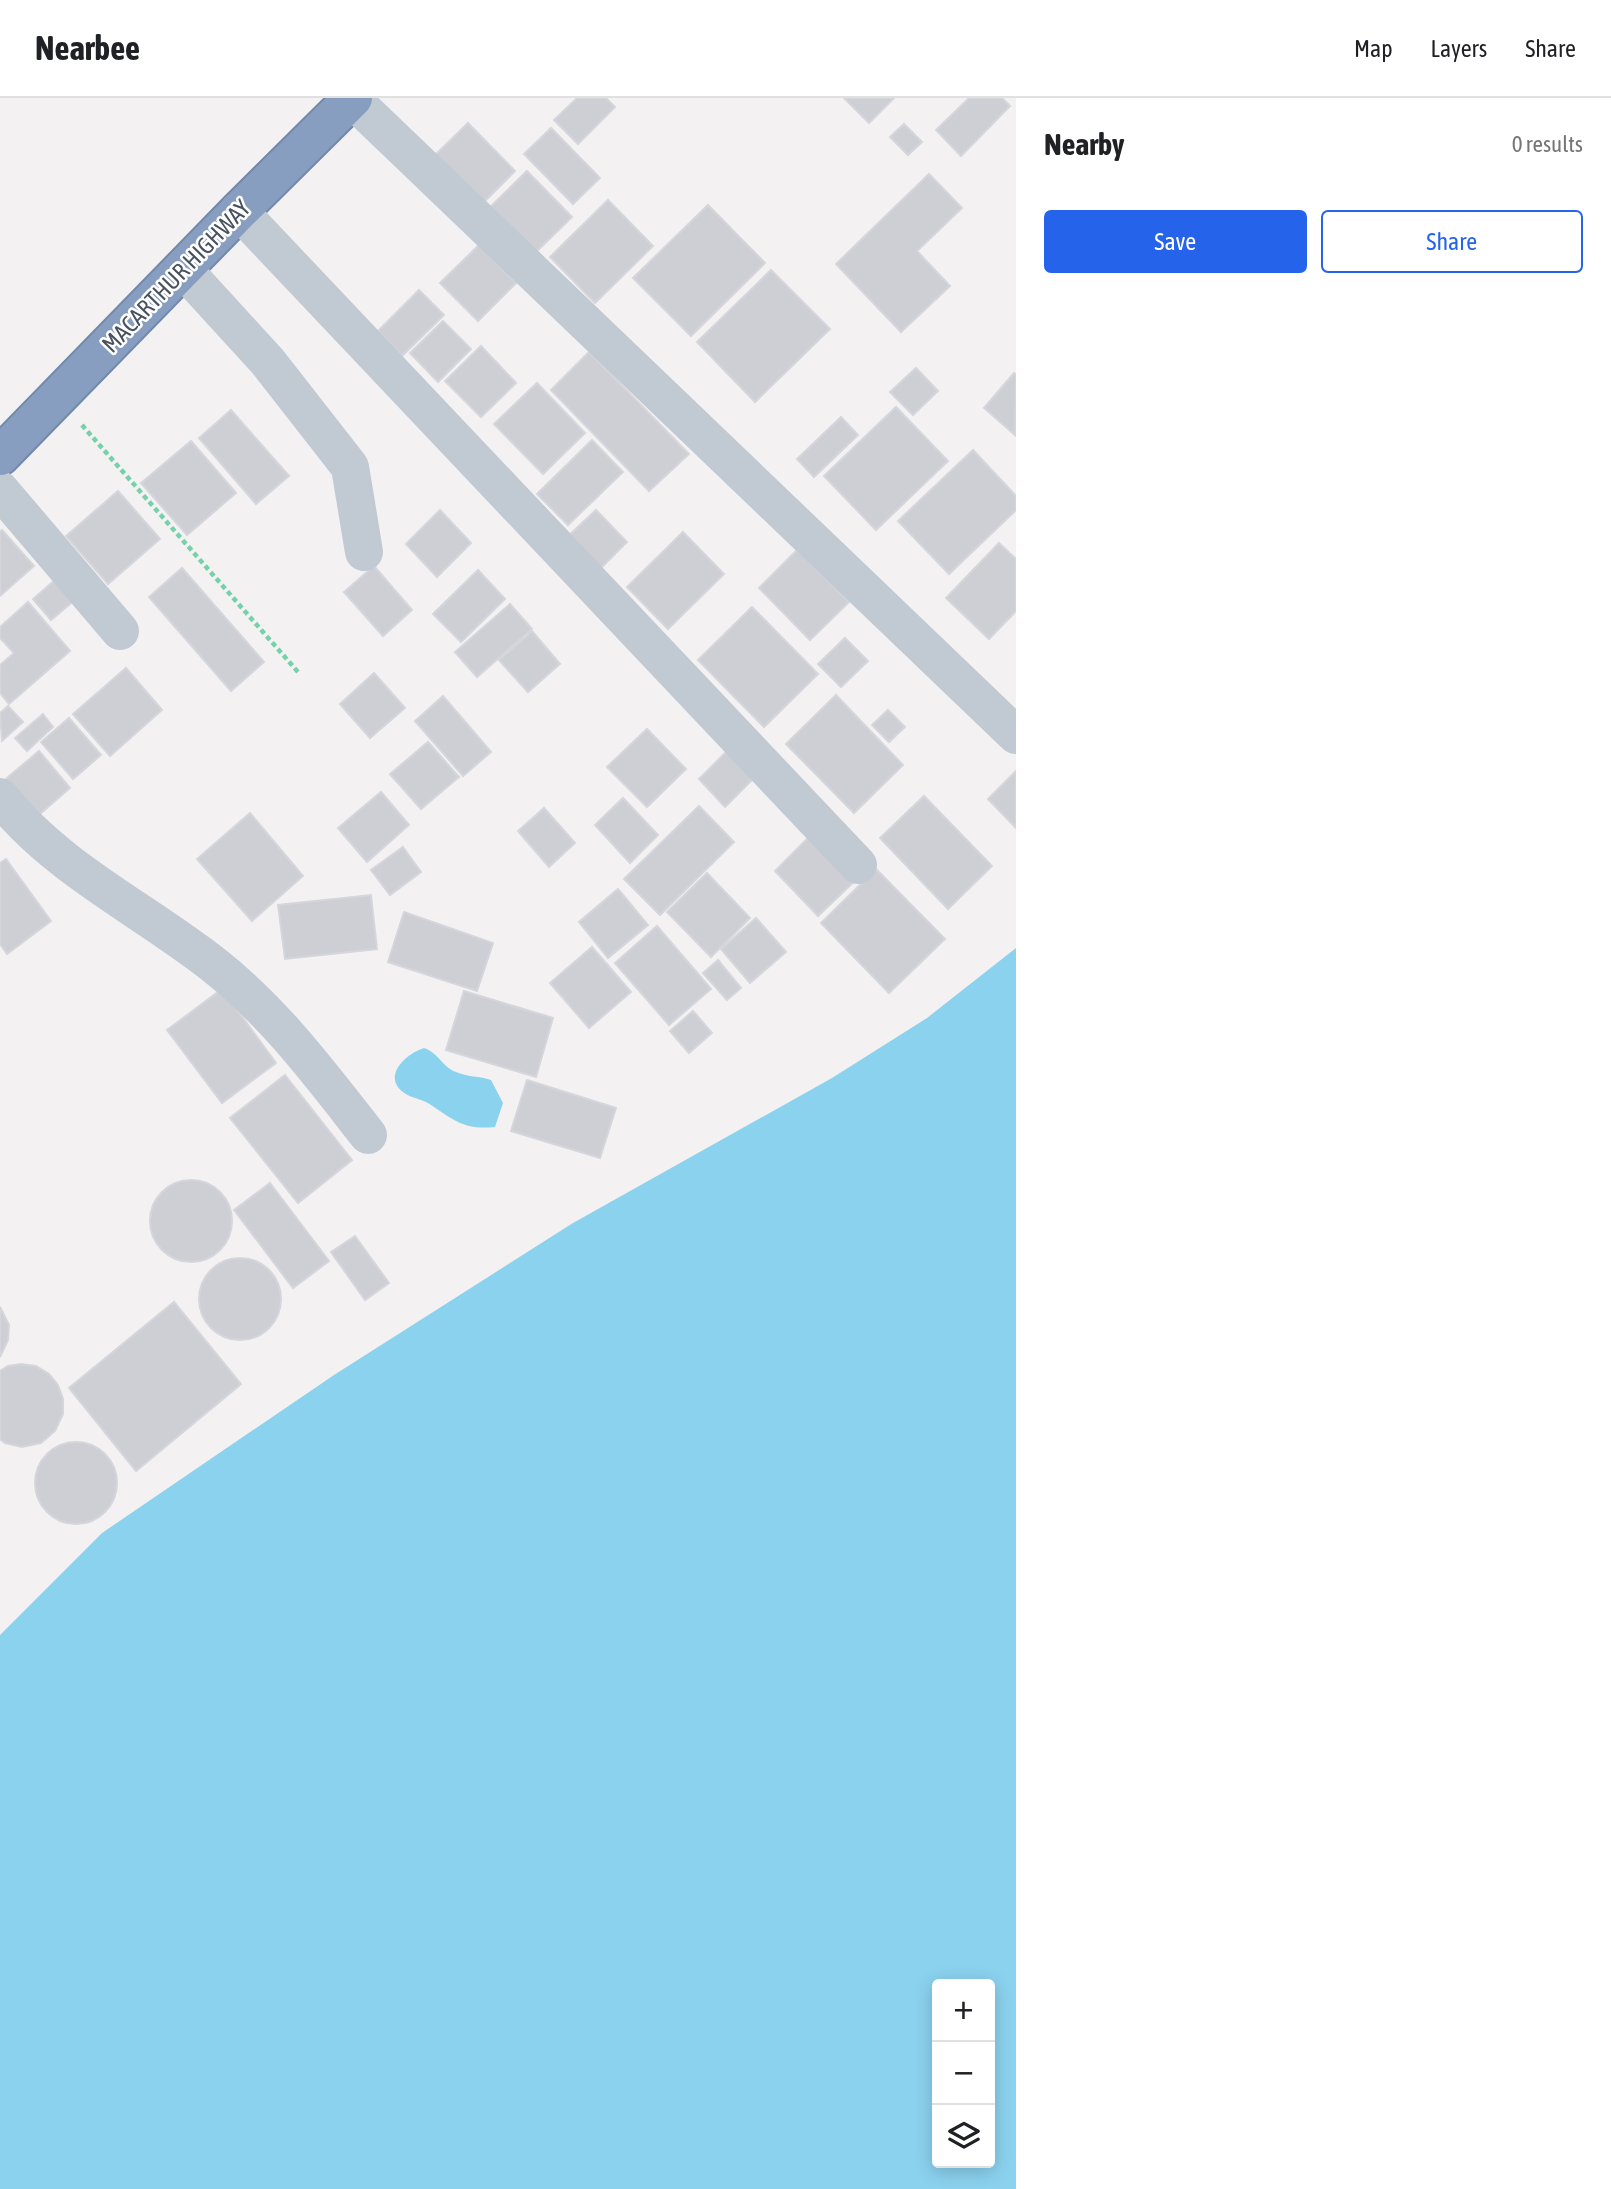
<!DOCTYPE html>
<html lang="en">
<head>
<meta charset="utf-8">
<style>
  :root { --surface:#fff; --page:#f2f2f2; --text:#202124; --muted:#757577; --line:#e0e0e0; --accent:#2563eb }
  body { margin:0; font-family:"Asap Condensed",sans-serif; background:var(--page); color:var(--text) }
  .controls { position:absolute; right:21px; bottom:21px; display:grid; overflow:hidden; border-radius:7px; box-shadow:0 4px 18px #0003 }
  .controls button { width:63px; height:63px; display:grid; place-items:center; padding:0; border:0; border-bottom:2px solid var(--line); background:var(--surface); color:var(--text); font:35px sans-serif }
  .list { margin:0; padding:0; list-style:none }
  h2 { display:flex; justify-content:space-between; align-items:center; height:91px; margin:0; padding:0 28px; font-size:30px }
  h2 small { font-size:23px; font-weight:400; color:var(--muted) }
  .actions { display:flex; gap:14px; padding:21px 28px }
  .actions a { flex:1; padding:16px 0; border:2px solid var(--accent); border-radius:7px; text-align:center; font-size:24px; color:var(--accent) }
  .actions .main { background:var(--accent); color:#fff }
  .icon { flex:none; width:38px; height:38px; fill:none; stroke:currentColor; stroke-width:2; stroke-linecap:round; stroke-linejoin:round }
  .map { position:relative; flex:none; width:1016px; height:2091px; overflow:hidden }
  header { display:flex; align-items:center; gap:42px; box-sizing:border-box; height:98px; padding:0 35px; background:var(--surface); border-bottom:2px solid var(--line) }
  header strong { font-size:33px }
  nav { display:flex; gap:38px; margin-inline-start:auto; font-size:24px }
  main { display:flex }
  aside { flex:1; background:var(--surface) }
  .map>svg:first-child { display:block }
  .water { fill:#8bd2ef; fill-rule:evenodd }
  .building { fill:#cdcfd5; stroke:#d5d6dc; stroke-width:2 }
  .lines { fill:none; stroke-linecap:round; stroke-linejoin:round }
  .highway-casing { stroke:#7389ac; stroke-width:42 }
  .path { stroke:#76d0ab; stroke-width:4.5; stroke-dasharray:5 3.5; stroke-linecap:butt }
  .minor { stroke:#c1cad3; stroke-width:38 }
  .highway { stroke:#879ec0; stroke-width:38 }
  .labels { text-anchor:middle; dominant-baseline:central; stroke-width:5; stroke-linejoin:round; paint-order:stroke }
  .street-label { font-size:24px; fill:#48525f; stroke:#fff }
</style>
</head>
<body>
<header>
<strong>Nearbee</strong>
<nav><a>Map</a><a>Layers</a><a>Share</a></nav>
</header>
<main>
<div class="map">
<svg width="1016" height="2091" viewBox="0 0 1016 2091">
  <rect width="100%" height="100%" fill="#f3f1f1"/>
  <!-- water -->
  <path class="water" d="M1016,850v1241h-1016v-554l102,-102 232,-158 239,-152 259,-145 95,-60zM990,1886v179h-53v-179z
    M424,950c15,5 18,19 32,24 11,5 24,4 35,8l12,23 -8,24c-30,3 -40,-6 -64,-22 -8,-6 -17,-6 -25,-11 -26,-16 -1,-40 18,-46z"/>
  <!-- building -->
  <path class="building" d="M577,0h29l9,9 -37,37 -24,-24z
    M844,0h50l-25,25z
    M969,0h33l8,8 -49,50 -25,-26z
    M468,25l47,48 -33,33 -47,-49z
    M904,26l18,18 -14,13 -18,-18z
    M551,30l49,50 -27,26 -49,-50z
    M527,73l45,46 -39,38 -45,-46z
    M929,76l33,34 -45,43 33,35 -49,46 -65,-68z
    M608,102l45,46 -58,57 -45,-46z
    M708,107l57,58 -74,73 -58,-58z
    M479,147l37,38 -38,38 -38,-38z
    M771,172l59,59 -75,73 -58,-60z
    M419,192l25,25 -42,41 -24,-25z
    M443,223l28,28 -33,33 -28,-29z
    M481,248l35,37 -35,34 -36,-36z
    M589,254l100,102 -40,37 -98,-101z
    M916,270l22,23 -25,24 -23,-23z
    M1014,275l2,2 -1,60 -31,-27z
    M537,285l48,50 -42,41 -49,-50z
    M896,309l52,54 -72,69 -52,-54z
    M231,312l58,66 -33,28 -57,-66z
    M841,319l17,18 -44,42 -17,-18z
    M592,342l31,32 -55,53 -31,-31z
    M191,343l45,52 -49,42 -46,-52z
    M973,352l43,46v14l-67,64 -51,-53z
    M118,393l42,48 -52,45 -42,-48z
    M440,412l31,33 -34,34 -31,-33z
    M596,412l31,32 -30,30 -32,-33z
    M2,432l32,36 -34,30v-64z
    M683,434l41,42 -56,55 -41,-42z
    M999,445l17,16v52l-27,28 -43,-41z
    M797,452l52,52 -39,38 -51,-52z
    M374,468l38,44 -29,26 -39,-44z
    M182,470l82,94 -33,29 -82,-94z
    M478,472l27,29 -44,43 -28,-28z
    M63,475l19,21 -31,26 -18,-21z
    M28,504l42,49 -61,53 -9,-11v-28l14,-12 -14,-15v-11z
    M510,506l22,25 -55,48 -22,-25z
    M752,509l66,67 -54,53 -66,-67z
    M532,533l28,33 -32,28 -29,-32z
    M845,540l23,23 -27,26 -23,-23z
    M126,570l36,42 -52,46 -37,-42z
    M374,575l31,35 -35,30 -30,-34z
    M836,597l67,70 -49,48 -68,-69z
    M443,598l48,56 -28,24 -48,-55z
    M8,608l15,16 -21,19 -2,-28z
    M888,612l17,17 -16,15 -17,-17z
    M43,616l10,13 -26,24 -12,-13z
    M69,620l32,37 -28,24 -32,-37z
    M647,631l39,40 -39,38 -40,-40z
    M428,644l31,35 -38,32 -31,-35z
    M728,652l27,27 -30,30 -26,-28z
    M39,653l31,37 -37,32 -32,-37z
    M1016,673v57l-28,-29z
    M381,694l28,33 -42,37 -29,-34z
    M924,698l68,70 -44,43 -68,-71z
    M623,700l35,37 -28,28 -35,-38z
    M699,708l35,36 -74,73 -36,-36z
    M544,710l31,35 -26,24 -31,-36z
    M250,715l53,63 -51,45 -55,-62z
    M815,733l44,46 -41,39 -43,-45z
    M403,749l18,25 -31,23 -19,-25z
    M6,761l45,62 -44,33 -7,-10v-81z
    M876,771l69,70 -56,54 -68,-70z
    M707,775l43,45 -39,39 -44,-45z
    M618,791l30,36 -40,33 -29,-36z
    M371,797l6,54 -92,10 -7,-54z
    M404,814l89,31 -16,48 -89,-29z
    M756,820l30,34 -36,31 -29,-34z
    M657,828l54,63 -42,36 -54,-62z
    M592,849l39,45 -42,36 -39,-45z
    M718,862l23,28 -14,12 -24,-27z
    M222,891l54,74 -54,40 -55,-73z
    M464,893l89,27 -17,59 -90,-27z
    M693,913l19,22 -23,20 -19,-22z
    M285,977l67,85 -54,43 -68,-85z
    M527,982l89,28 -16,50 -89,-27z
    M150 1123a41 41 0 1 1 82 0a41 41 0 1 1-82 0Z
    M270,1085l59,78 -36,27 -59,-78z
    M355,1138l34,47 -24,17 -34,-48z
    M199 1201a41 41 0 1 1 82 0a41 41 0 1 1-82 0Z
    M174,1204l67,82 -105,87 -67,-83z
    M0,1209l9,18 -1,15 -8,17z
    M21,1266l15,2 13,8 9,11 5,14v15l-8,17 -14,12 -19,4 -17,-4 -5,-4v-68l8,-5z
    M35 1385a41 41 0 1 1 82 0a41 41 0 1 1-82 0Z"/>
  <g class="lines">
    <defs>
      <path id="highway" d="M0,358l239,-245 114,-113"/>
    </defs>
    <!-- highway casing -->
    <use href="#highway" class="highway-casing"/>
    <!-- path -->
    <path class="path" d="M82,327l216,247"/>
    <!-- minor -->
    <path class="minor" d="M352,1l664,636
      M239,113l619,654
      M183,171l85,93 82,105 14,85
      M0,392l120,141
      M0,699c57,72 143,112 214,168 61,48 106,109 154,170"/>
    <!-- highway -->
    <use href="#highway" class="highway"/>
  </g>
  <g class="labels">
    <!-- street labels -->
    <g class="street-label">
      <text transform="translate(176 178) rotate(-46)">MACARTHUR HIGHWAY</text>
    </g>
  </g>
</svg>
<div class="controls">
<button>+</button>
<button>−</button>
<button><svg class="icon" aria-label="layers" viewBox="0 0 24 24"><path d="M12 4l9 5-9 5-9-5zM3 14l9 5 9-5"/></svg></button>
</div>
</div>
<aside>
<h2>Nearby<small>0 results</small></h2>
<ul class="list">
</ul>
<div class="actions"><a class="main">Save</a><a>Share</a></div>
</aside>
</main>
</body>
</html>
